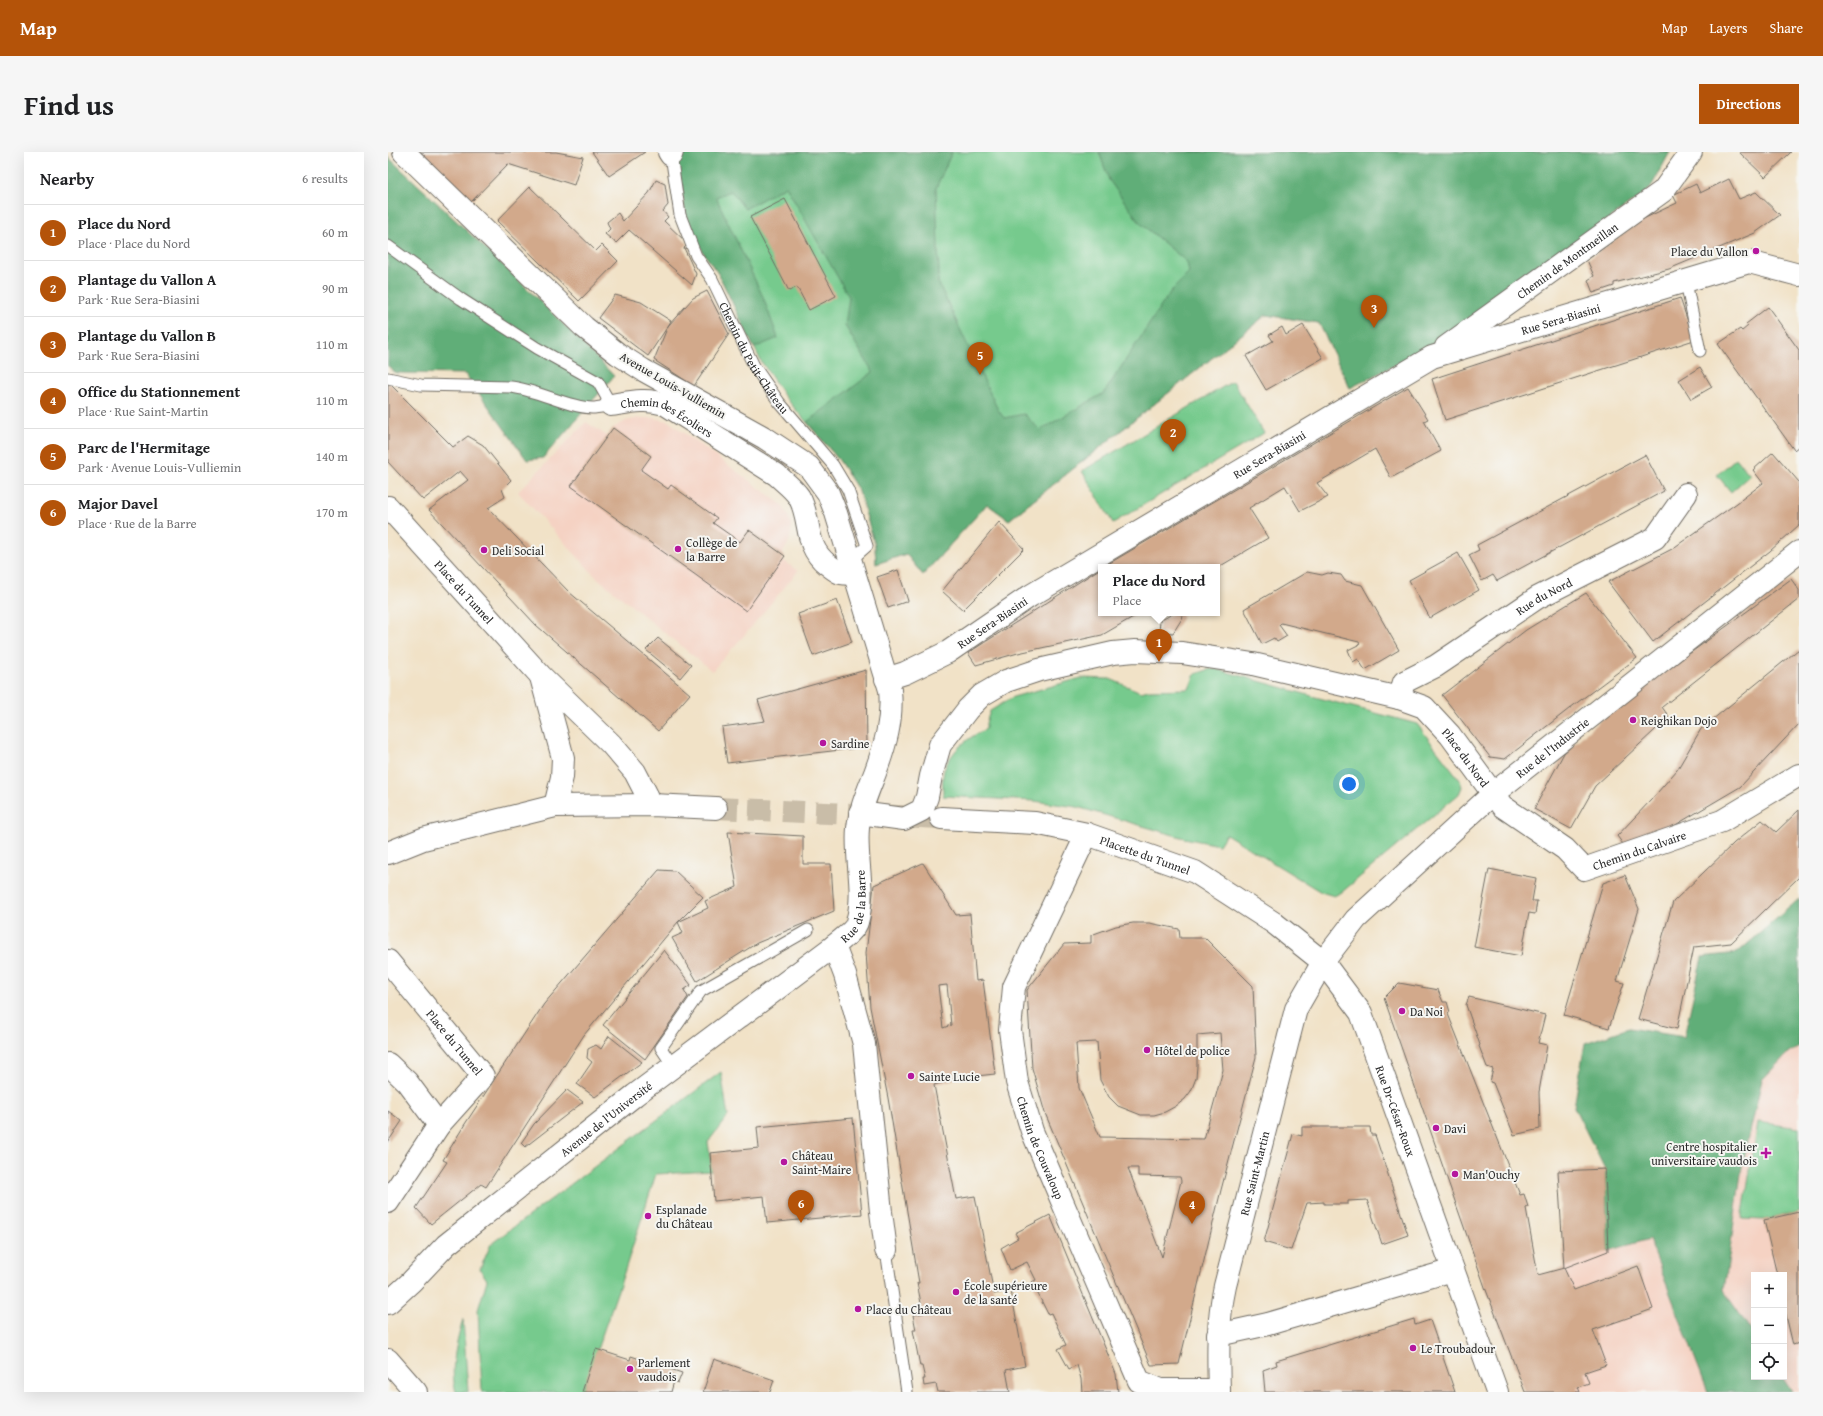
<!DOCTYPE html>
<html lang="en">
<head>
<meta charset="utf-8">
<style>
  :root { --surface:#fff; --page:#f6f6f6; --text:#202124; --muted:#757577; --line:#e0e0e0; --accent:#b45309 }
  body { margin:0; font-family:"Gentium Book Plus",serif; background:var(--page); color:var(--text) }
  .controls { position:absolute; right:12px; bottom:12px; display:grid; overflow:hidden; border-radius:0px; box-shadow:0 4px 16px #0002 }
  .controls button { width:36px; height:36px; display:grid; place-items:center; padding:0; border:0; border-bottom:1px solid var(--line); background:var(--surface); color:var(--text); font:20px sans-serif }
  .you { position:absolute; left:961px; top:632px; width:14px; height:14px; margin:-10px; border:3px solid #fff; border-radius:50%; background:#1a73e8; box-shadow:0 0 0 6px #1a73e833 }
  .badge { display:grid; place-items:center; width:26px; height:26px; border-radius:50%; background:var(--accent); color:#fff; font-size:13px; font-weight:700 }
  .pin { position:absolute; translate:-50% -33px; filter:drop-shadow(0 1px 2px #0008) }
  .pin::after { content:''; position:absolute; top:21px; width:14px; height:12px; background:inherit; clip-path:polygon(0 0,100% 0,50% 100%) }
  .popup { position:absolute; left:710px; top:412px; width:122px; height:52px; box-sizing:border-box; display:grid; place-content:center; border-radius:0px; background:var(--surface); filter:drop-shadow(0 1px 3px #0005); font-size:13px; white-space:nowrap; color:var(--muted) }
  .popup b { font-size:15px; color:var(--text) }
  .popup::after { content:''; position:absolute; left:50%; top:100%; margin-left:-8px; border:8px solid transparent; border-top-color:var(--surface) }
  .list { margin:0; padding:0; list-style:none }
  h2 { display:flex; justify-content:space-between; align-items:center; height:52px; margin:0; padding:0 16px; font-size:17px }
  h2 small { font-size:13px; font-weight:400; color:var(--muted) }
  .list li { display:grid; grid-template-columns:26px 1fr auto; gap:12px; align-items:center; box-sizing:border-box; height:56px; padding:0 16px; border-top:1px solid var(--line) }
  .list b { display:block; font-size:15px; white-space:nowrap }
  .list p { margin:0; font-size:13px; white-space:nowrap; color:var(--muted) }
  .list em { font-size:13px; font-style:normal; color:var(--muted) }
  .icon { flex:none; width:22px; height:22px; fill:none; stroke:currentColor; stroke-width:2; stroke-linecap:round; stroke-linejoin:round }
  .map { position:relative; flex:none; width:1411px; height:1240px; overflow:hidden; border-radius:0px }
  header { display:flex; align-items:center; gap:24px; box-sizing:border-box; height:56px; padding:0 20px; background:var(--accent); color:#fff }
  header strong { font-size:19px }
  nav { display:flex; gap:22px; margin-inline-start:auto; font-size:14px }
  .intro { display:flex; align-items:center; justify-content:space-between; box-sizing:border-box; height:96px; padding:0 24px }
  h1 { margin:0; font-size:28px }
  .button { padding:10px 18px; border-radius:0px; background:var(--accent); color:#fff; font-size:14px; font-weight:700 }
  main { display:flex; gap:24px; padding:0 24px }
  aside { flex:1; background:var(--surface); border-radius:0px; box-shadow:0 4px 16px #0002 }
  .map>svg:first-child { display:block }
  .built { fill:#f5d2c3; fill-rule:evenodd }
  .green { fill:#76ca8d; stroke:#507a5c }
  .forest { fill:#60ae78; stroke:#466c52 }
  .building { fill:#d2a98b; fill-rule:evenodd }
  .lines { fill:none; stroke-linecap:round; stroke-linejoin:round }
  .secondary-tunnel { stroke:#c9bda8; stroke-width:22; stroke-dasharray:22 11; stroke-linecap:butt }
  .lane-casing { stroke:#706b62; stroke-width:13 }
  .street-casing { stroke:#706b62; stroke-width:24 }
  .secondary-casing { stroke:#706b62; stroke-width:24 }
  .lane { stroke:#fff; stroke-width:11 }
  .street { stroke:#fff; stroke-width:22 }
  .secondary { stroke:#fff; stroke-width:22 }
  .poi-dot { fill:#b5179e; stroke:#f6f6f2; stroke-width:1.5 }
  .labels { text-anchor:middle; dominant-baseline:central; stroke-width:4; stroke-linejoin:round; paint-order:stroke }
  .poi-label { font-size:12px; fill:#2b2b2b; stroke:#f6f6f2; text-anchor:start }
  .street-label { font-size:12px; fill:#2b2b2b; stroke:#f6f6f2 }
</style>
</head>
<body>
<header>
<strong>Map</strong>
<nav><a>Map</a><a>Layers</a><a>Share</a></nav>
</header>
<div class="intro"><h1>Find us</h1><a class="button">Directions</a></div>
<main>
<aside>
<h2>Nearby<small>6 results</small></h2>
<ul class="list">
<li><span class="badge">1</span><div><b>Place du Nord</b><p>Place · Place du Nord</p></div><em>60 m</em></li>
<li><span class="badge">2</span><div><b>Plantage du Vallon A</b><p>Park · Rue Sera-Biasini</p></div><em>90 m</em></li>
<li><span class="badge">3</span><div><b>Plantage du Vallon B</b><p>Park · Rue Sera-Biasini</p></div><em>110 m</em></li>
<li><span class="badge">4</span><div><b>Office du Stationnement</b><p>Place · Rue Saint-Martin</p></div><em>110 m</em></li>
<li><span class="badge">5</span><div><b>Parc de l'Hermitage</b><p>Park · Avenue Louis-Vulliemin</p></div><em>140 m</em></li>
<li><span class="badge">6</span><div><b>Major Davel</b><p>Place · Rue de la Barre</p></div><em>170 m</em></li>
</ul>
</aside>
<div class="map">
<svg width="1411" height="1240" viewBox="0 0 1411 1240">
  <rect width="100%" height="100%" fill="#f6f6f2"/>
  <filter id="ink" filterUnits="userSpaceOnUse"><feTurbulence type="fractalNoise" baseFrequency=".025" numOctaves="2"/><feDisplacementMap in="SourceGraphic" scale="8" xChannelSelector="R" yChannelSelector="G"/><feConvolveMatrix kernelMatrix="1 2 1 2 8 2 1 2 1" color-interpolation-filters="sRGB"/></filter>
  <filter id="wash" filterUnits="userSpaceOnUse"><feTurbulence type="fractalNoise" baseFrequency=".012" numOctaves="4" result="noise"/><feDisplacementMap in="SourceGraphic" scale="16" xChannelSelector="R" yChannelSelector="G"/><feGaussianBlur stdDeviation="0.9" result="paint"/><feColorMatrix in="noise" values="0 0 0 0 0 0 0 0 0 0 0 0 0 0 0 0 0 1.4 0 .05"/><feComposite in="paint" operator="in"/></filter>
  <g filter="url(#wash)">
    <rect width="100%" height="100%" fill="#f1e2c7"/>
    <!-- built -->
    <path class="built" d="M251,266h15l14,3 113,83 6,9 4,10v11l-3,10 -6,10 3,2 -2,4 15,11 -51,61 -35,39 -116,-94 -78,-85 68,-70 21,14 6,-8 13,-7z
      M1411,882v358h-274l-39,-102 78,-22 44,-17 114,-35 21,-125zM1366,1123h30v102h-30z"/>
    <!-- green -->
    <path class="green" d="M290,0h992l-320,236 -31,-65 -53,-8 -257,205 -22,-16 -64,71 -17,-21 -30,10 -1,-19 -16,-54 -20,-31 -54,-63 -24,-36 -42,-86 -16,-23z
      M845,229l31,52 -151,90 -31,-52z
      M1348,306l14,17 -19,17 -14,-17z
      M823,517l9,1 99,28 98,26 43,56 2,7 -3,7 -117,98 -8,4 -13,-4 -95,-58 -7,11 -35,-7 -107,-31 -43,-6 -91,-5c0,-8 -1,-18 1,-26 8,-20 23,-32 42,-41v-6l4,-12 23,-14 68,-19 29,1 31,13 7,-2 41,-1 6,-15z
      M333,920l7,44 -20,26 4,29 -56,3 -33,102 -41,116h-100l-4,-82 9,-30 -7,-11 11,-25z
      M1370,970l41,6v84l-35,8 -22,-1z
      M75,1167l5,73h-12c-7,-24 1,-50 7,-73z"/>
    <!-- forest -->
    <path class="forest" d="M290,0h274l-16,36 3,85 -1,9 60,128 6,8 20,-4 16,16 64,-37 67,-102 18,-18 -2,-11 -47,-39 -31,-43 -10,-28h571l-20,37 -212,154 -88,45 -31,-65 -53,-8 -257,205 -22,-16 -64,71 -17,-21 -30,10 -1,-19 -16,-54 -20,-31 -32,-38 66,-50 -28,-46 4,-29 -63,-111 -41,23 -14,-18 -15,6 47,100 15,41 -24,10 -35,-73 -16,-23 -17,-35 -10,-60z
      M0,5c77,72 154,143 226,219l-71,82 -16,2 -62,-86 -69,-1 -8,-7z
      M1411,747v148l-12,7 -25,26 -20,87 -18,124 30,44v42h28l10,15h-84l-59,-153 -41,12 -3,-82 -31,-62 11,-64 44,-15 55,9 18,-80 35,-4z"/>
    <g id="blocks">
      <!-- building -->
      <path class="building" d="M28,0h140l27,5 -9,28 -66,-21 -38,39z
        M204,0h53l-36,24z
        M1351,0h52l-26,25z
        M1341,27l10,20 17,-7 24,23 -25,18 -86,36 -55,14v3l-21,7 -5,-13 6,-4 -7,-16 56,-41 34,-16 -4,-8 23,-11 4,9z
        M268,28l9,4 3,21 -5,6 5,6 -4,4 24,23 -4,4 12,26 -4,11 -63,-55 -13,13 -11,-9 5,-5 -3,-7 11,-9 5,8 26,-28z
        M142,35l66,64 6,-6 16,16 -39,40 -82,-80z
        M397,47l51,97 -27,14 -12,-23 -8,4 -39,-74z
        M319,139l22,43 -35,52 -40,-26 14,-34 -20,30 -50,-38 17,-23 26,7 30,19 -3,5 25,-28z
        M1292,146l14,42 -249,80 -13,-41z
        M1380,155l31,43v96l-5,4 -76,-106 22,-15 2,2 6,-5 -2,-2z
        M915,173l20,33 -57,32 -20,-34 27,-15 -4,-6 13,-8 4,8z
        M1312,215l12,20 -21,12 -12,-19z
        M0,230l65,65 15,-11 15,9 28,35 -9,9 3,8 -17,11 81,84 121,102 -32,37 -122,-106 -107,-115 39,-30 -8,-9 -37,29 -35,-38z
        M1020,235l20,32 -4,2 17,30 -50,27 -16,-29 -58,34 11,14 -28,14 -15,-25 -36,22 19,30 -51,30 -114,-1z
        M225,276l38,28 -10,14 27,19 3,-4 46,33 -4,5 27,19 9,-12 36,26 -39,55 -175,-125z
        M1385,300l26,30v43l-29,26 -117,91 -45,-60 64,-33 65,-46 26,-20 -10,-13z
        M1257,303l19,36 -167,90 -4,-6 -11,6 -13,-26 10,-5 -2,-5z
        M611,370l25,27 -61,61 -21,-19z
        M1070,401l21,37 -49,28 -21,-38z
        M713,416v45h39l-38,22 -84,18 -42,12 -8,-12z
        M510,418l10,31 -20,7 -11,-31z
        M919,420l15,3 6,-2 13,2 4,6 17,4 37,65 -34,20 -7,-11 -5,3 -5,-12 12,-6 -1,-2 -78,-19 -2,2 8,11 -10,6 -3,-4 -12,6 -18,-35z
        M1403,427l8,11v9l-137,108 7,10 -74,69 -24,43 -37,-20 30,-56 42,-38z
        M1198,441l51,65 -63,47 -69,54 -15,-2 -48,-62 84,-65z
        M449,448l15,42 -39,14 -15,-42z
        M786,461h6l3,4 -10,16 -14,-1 1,-11z
        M270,486l33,27 -11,13 -34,-28z
        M1411,497v75l-59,63 -68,40 -49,17 -6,-8 34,-36 26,-30 24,-41z
        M478,518l1,77 -140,16 -5,-36 43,-6 -7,-21z
        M1411,658v67l-68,66 -37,4 -17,82 -39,-10 35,-117 61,-59 28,-23 14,12z
        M340,680l75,4v28h28l3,47 -77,32 -60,38 -25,-43 11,-5 -5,-11 -94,113 -98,152 -5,-3 -50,40 -15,-16 31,-46 -4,-2 22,-36 79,-120 115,-134 16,1 28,26 -25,25 30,-14 -3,-7 32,-14z
        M535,711l33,52 14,-1 6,67 7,-1 12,94 -37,4 -24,7 22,114 19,-3 19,98 17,-3 14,75 -19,4 4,22h-72l-2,-8 -12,2 -1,-7h2l-3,-13h-2l-7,-36h3l-3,-15 11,-2 -1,-5h-1l-5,-25h2l-31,-185 -18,-91 -4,-54 8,-68zM559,833l4,40 -8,3 -5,-42z
        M1101,717l47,9 -4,23h5l-2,13 -6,-1 -8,43 -47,-9z
        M1237,723l14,34 -22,72 7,2 -15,45 -45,-13 39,-132z
        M745,771h16l30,6 1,9h25l48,48 3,71 -35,133 -42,174 -28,1 -106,-252 -13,-45 -5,-78 37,-46 27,-1v-8l25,-9zM832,881l3,37 -19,69 -104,-2 -21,-49 -3,-45 21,-1 3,38 9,17 9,9 23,9h13l11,-3 11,-6 9,-7 6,-8 5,-13 1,-12v-31zM740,1016h10v8l42,1 1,4 -19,76z
        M276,798l27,35 -7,5 4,7 -43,62 -42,-34z
        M1011,831l39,7 5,12h4l3,10 -2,2 72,181 4,-1 4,13 -2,1 12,67 26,-7 10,22 64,-24 15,43 -60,21 13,35 -21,7 4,11 -11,4 2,5h-55l-39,-102 -102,-292z
        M1081,845l76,18 -7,28 9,2 -8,47 1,37 -26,6 -21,-52 -3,-1 3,-13 -6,-2 -8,-21 1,-1 -14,-40z
        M221,884l33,26 -47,35 -18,-13 15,-22 -5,-4 1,-9 8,-4 5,4z
        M179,938l16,12 -58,45 -4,-4 13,-19z
        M0,959l14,10 -14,21z
        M465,966l9,96 -95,9 -3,-27 -50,5 -4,-48 49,-5 -2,-21z
        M914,975h68l1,8h4l33,100 -26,9 -15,-44 -19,1v3h-24v-2l-17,1 -16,47 -27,-8 29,-108 9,2z
        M1217,1017l3,82 -44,17 -6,-97z
        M1411,1060v131l-6,2 -9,-38v-32h-7l-13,-55z
        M662,1063l66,159 2,18h-36l-1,-13 -4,-14 -8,4 -11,-20 8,-4 -15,-32 -3,1 -16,-32 4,-2 -9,-18 -17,8 -9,-22 17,-10 -3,-5z
        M1026,1167l1,6 15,-5 25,72h-190l-2,-22 14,-5 -1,-4z
        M208,1197l34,11 1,-4 51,17 -4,10 -4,-2 -3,11h-89z
        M326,1207l60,21 -4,12h-67z"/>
    </g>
  </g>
  <g filter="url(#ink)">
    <use href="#blocks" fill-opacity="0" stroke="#706b62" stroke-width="1"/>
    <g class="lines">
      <!-- secondary-tunnel -->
      <path class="secondary-tunnel" d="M328,656l225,10"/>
      <defs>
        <g id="lane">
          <path id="s1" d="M283,3l9,60 16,41 16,23 42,87 25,36 54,63 15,25 19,56 -17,15"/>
          <path d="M0,94l73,53 76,49 61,34 13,23c-6,1 -13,3 -19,3 -25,-1 -54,-18 -81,-21l-90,-2 -33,-7"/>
          <path d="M1298,130l14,69"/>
          <path d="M285,914l-12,-18 40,-57 107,-61"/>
          <path d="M498,1098l21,142"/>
        </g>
        <g id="street">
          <path d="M281,0l2,3 1,-3"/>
          <path id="s2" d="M1058,195l217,-156 28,-39"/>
          <path id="s3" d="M223,253c19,-3 35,-7 54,-1l112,71c7,7 16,13 22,22 13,22 4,48 28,67 12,9 11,10 27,10"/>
          <path id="s4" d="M498,527l19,-6 43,-21 82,-56 402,-239 317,-95 50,13"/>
          <path id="s5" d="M1011,546l5,-16 32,-16 101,-68 118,-60 31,-44"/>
          <path id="s6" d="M472,661l44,6 18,-9 5,-13 4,-21 9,-31 28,-36 14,-14 24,-14 33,-11 74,-17 22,-2 47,2 71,11 146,34 25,9 26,28 52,71 63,43 19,20 138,-48 77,-46"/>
          <path id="s7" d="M699,682l-73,153 -4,43 7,52 15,49 107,250 22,9h58"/>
          <path d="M446,794l11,29 19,69 17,168 5,38"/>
          <path id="s8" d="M0,809l95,115 -44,49 -51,77"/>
          <path id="s9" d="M935,810l33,-43 138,-126 305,-241"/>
          <path d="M0,912l19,18 32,43"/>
          <path id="s10" d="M0,1151l23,-21 35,-37 189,-150 199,-149c6,-5 22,-17 23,-24 9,-30 -2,-63 1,-94 2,-19 10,-37 17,-55 10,-27 18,-53 15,-83l-54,-177 -8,-20 -19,-26 -44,-29 -122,-68 -25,-16 -34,-27 -180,-175"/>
          <path d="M0,1208l28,32"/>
        </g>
        <g id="secondary">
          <path id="s11" d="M0,355l153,169 70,68 24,28 17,33"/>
          <path d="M153,525l22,81 -1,19 -7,29"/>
          <path id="s12" d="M553,666l94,5 52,11 108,38 79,51 49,39 38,51 136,379"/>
          <path d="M0,701l35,-14 132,-33 97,-1 64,3"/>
          <path d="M830,1183l50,-11 185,-54"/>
          <path id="s13" d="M831,1240c-1,-36 -2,-70 6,-106l71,-277 27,-47"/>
        </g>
      </defs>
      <!-- lane casing -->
      <use href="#lane" class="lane-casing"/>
      <!-- street casing -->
      <use href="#street" class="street-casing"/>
      <!-- secondary casing -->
      <use href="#secondary" class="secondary-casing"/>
      <!-- lane -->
      <use href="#lane" class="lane"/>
      <!-- street -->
      <use href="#street" class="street"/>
      <!-- secondary -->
      <use href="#secondary" class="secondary"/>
    </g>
  </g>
  <!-- markers -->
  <g class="poi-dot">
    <circle cx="1368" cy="99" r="4"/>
    <circle cx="290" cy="397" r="4"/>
    <circle cx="96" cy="398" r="4"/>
    <circle cx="1245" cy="568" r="4"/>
    <circle cx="435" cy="591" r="4"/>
    <circle cx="1014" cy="859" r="4"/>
    <circle cx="759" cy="898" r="4"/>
    <circle cx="523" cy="924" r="4"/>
    <circle cx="1048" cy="976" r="4"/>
    <path d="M1376 995h4v4h4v4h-4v4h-4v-4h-4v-4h4z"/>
    <circle cx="396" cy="1010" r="4"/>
    <circle cx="1067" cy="1022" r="4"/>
    <circle cx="260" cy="1064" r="4"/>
    <circle cx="568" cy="1140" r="4"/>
    <circle cx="470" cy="1157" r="4"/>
    <circle cx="1025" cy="1196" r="4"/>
    <circle cx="242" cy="1217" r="4"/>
  </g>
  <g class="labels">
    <!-- poi labels -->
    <g class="poi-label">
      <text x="1360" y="99" text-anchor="end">Place du Vallon</text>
      <text x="298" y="390">Collège de<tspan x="298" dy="14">la Barre</tspan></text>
      <text x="104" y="398">Deli Social</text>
      <text x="1253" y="568">Reighikan Dojo</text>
      <text x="443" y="591">Sardine</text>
      <text x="1022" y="859">Da Noi</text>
      <text x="767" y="898">Hôtel de police</text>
      <text x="531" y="924">Sainte Lucie</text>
      <text x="1056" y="976">Davi</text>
      <text x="1369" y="994" text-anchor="end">Centre hospitalier<tspan x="1369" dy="14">universitaire vaudois</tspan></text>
      <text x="404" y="1003">Château<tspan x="404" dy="14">Saint-Maire</tspan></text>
      <text x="1075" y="1022">Man'Ouchy</text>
      <text x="268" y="1057">Esplanade<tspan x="268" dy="14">du Château</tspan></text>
      <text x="576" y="1133">École supérieure<tspan x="576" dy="14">de la santé</tspan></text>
      <text x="478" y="1157">Place du Château</text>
      <text x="1033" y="1196">Le Troubadour</text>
      <text x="250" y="1210">Parlement<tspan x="250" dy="14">vaudois</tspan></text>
    </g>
    <!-- street labels -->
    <g class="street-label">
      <text stroke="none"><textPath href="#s2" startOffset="149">Chemin de Montmeillan</textPath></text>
      <text stroke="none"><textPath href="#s4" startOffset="769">Rue Sera-Biasini</textPath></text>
      <text stroke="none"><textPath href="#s1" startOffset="222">Chemin du Petit-Château</textPath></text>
      <text transform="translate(285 233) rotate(30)">Avenue Louis-Vulliemin</text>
      <text stroke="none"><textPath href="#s3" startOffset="60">Chemin des Écoliers</textPath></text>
      <text stroke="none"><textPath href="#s4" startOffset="445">Rue Sera-Biasini</textPath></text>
      <text stroke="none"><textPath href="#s11" startOffset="114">Place du Tunnel</textPath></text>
      <text stroke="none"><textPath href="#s5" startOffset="181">Rue du Nord</textPath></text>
      <text stroke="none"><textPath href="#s4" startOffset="121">Rue Sera-Biasini</textPath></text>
      <text stroke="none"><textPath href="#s9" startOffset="315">Rue de l'Industrie</textPath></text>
      <text stroke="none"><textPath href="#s6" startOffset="719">Place du Nord</textPath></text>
      <text stroke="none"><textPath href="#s6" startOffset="942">Chemin du Calvaire</textPath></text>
      <text stroke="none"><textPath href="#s12" startOffset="209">Placette du Tunnel</textPath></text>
      <text stroke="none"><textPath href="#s10" startOffset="620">Rue de la Barre</textPath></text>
      <text stroke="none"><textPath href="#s8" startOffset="105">Place du Tunnel</textPath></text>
      <text stroke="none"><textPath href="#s12" startOffset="586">Rue Dr-César-Roux</textPath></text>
      <text stroke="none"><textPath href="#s10" startOffset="286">Avenue de l'Université</textPath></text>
      <text stroke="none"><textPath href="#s7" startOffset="335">Chemin de Couvaloup</textPath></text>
      <text stroke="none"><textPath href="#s13" startOffset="223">Rue Saint-Martin</textPath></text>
    </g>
  </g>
</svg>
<div class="controls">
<button>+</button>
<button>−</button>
<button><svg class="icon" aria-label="locate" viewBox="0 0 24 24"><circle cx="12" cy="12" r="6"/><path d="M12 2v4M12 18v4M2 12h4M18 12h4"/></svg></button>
</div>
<div class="you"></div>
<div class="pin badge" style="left:771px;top:510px">1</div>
<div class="popup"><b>Place du Nord</b>Place</div>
<div class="pin badge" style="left:785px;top:300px">2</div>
<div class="pin badge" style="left:986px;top:176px">3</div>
<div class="pin badge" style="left:804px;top:1072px">4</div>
<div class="pin badge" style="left:592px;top:223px">5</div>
<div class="pin badge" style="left:413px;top:1071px">6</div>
</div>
</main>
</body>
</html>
